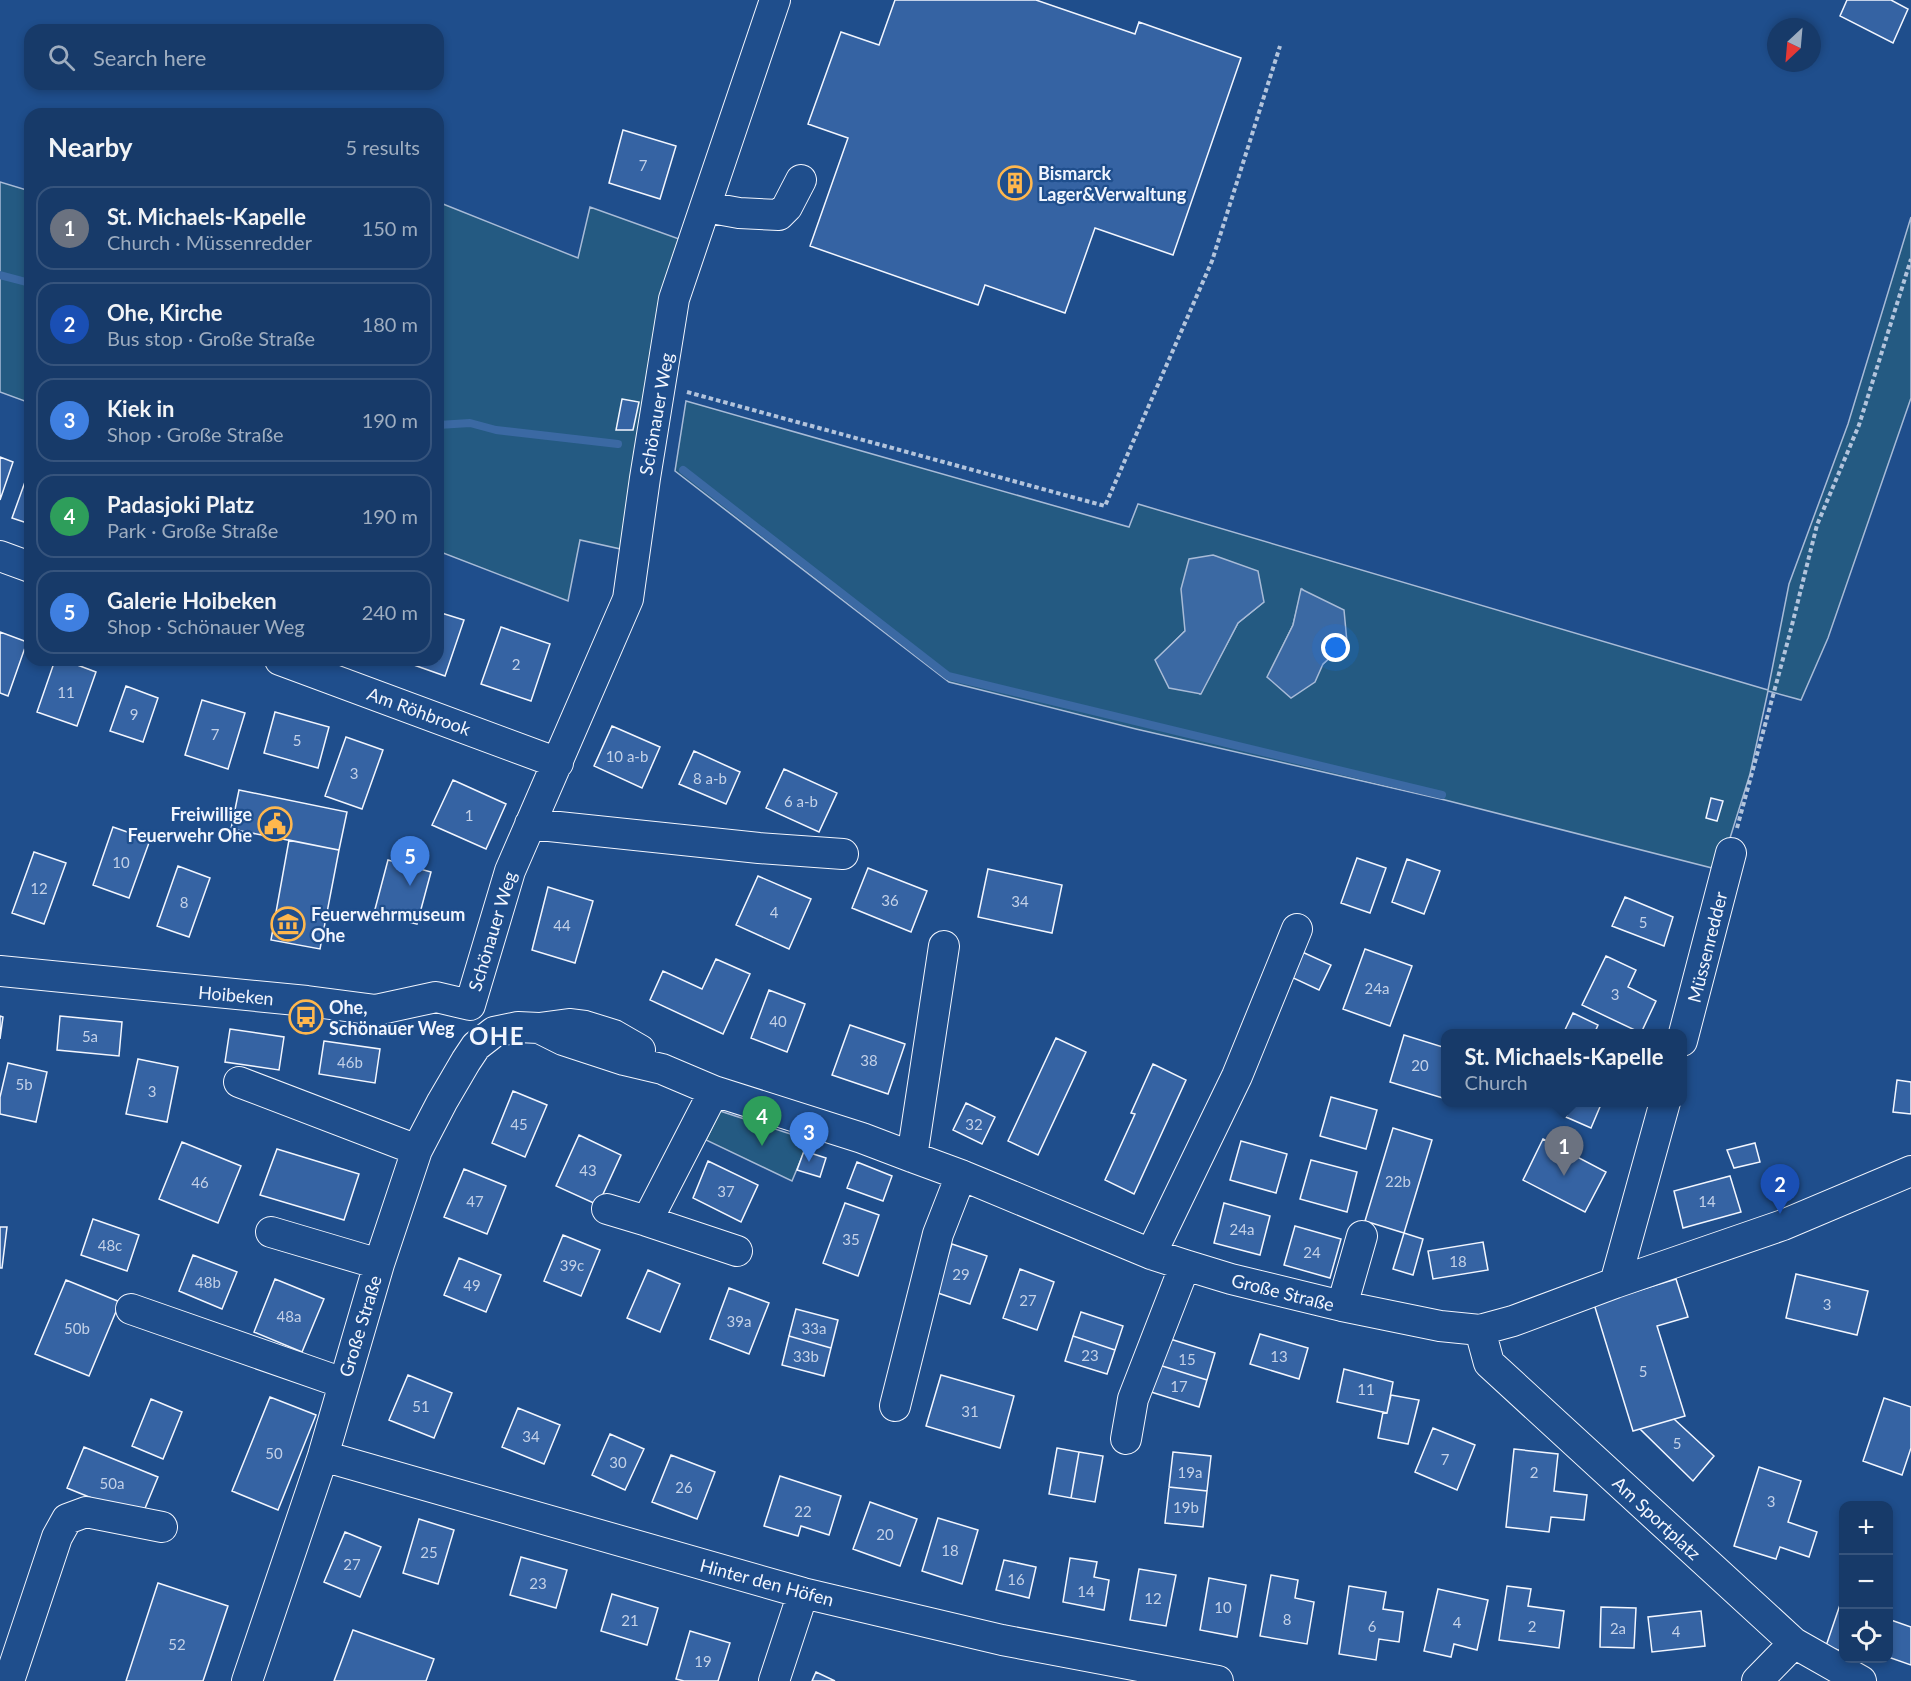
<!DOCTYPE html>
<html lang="en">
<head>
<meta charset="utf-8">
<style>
  :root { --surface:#173a69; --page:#244571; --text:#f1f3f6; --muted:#9eadc0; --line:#36547d; --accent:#8abfa5 }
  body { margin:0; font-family:Lato,sans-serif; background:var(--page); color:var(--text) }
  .controls { position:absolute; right:18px; bottom:18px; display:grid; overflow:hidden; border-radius:12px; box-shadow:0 3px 9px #0003 }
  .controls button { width:54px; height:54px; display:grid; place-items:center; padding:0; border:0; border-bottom:2px solid var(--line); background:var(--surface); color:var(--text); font:30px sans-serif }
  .compass { position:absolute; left:1767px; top:18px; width:54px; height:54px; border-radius:50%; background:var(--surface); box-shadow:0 3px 9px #0003; rotate:206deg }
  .you { position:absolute; left:1336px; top:648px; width:21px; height:21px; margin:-15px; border:4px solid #fff; border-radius:50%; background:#1a73e8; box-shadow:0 0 0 9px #1a73e833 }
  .badge { display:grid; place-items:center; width:39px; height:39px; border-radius:50%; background:var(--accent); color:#fff; font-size:20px; font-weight:700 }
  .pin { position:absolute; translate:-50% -50px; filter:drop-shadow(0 2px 3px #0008) }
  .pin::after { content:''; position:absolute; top:32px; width:21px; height:18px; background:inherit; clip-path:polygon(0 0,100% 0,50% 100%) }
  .popup { position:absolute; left:1441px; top:1029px; width:246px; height:78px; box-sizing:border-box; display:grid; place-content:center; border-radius:12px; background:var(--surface); filter:drop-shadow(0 2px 4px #0005); font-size:20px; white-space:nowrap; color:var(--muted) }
  .popup b { font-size:22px; color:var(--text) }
  .popup::after { content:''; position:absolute; left:50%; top:100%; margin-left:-12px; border:12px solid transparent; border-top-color:var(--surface) }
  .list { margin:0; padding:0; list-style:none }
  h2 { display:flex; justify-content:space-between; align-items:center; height:78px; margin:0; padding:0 24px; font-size:26px }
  h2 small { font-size:20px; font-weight:400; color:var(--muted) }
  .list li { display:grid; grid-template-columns:39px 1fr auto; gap:18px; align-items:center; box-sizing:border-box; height:84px; margin:0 12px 12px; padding:0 12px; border:2px solid var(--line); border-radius:18px }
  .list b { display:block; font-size:22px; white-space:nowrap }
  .list p { margin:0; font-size:20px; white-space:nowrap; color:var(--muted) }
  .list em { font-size:20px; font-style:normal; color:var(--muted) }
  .icon { flex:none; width:33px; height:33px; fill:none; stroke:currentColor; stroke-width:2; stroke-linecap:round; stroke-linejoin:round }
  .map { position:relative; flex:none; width:1911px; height:1681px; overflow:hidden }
  .search { position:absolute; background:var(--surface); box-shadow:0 3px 9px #0003; left:24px; top:24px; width:420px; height:66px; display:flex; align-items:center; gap:15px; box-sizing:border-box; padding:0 21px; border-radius:18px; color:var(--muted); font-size:22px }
  .panel { position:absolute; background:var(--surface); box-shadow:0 3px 9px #0003; left:24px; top:108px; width:420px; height:558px; border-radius:18px }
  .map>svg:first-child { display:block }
  .green { fill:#245a82; stroke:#a8bbd7; stroke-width:1.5; fill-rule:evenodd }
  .water { fill:#3b69a3; stroke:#a8bbd7; stroke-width:1.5 }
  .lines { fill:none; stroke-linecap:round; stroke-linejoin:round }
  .stream { stroke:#3b69a3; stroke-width:8 }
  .building { fill:#3563a3; stroke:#f2f6ff; stroke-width:1.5 }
  .minor-casing { stroke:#f2f6ff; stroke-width:32 }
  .path { stroke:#b3c4dc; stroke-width:4; stroke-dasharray:4.5 3; stroke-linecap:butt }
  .minor { stroke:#1f4e8c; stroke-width:30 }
  .labels { text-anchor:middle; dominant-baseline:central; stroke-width:4.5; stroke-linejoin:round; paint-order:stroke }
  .number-label { font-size:15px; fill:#c3d1e8 }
  .poi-label { font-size:18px; font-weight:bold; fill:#f2f6ff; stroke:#1f4e8c; text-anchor:start }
  .street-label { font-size:18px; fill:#f2f6ff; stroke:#1f4e8c }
  .district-label { font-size:24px; font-weight:bold; letter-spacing:1.5px; fill:#f2f6ff; stroke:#1f4e8c }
</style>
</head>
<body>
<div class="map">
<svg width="1911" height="1681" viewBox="0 0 1911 1681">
  <rect width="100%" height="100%" fill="#1f4e8c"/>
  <!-- green -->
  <path class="green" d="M0,182l30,9v212l-30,-11z
    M438,202l140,56 12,-51 103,37 -59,308 -54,-12 -12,61 -130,-50z
    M1911,217v181l-83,240 -27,62 -33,-9 -18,83 -30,96 -275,-70 -309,-71 -187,-47 -274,-211 11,-70 443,126 9,-23 630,186 21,-106 59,-160zM1302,589l45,53 -24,22 -55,13 25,-52zM1264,602l-26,21 -38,71 -44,-34 29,-29z
    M720,1111l89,29 -17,41 -86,-41z"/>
  <!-- water -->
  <path class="water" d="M1213,555l45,16 6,31 -26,21 -37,71 -32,-6 -14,-28 30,-29 -4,-42 8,-30z
    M1301,589l43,21 3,32 -24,22 -8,18 -24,16 -24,-21 26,-52z"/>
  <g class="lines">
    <!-- stream -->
    <path class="stream" d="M0,275l30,8
      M438,425l32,-2 26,7 122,14
      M683,470l265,206 494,119"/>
  </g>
  <!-- building -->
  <path class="building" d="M895,0h141l99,34 4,-12 102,36 -68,197 -78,-27 -30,85 -80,-28 -7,20 -168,-59 38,-108 -40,-14 33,-92 38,13z
    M1847,0h44l17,9 -15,34 -53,-27z
    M623,130l53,16 -16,53 -51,-16z
    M622,399l17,3 -6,28h-17z
    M0,457l13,5 -13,38z
    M30,468v56l-18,-6z
    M438,612l26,8 -19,56 -34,-12 1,-4h26z
    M501,627l49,17 -19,57 -50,-17z
    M0,632l27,10 -19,54 -8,-3z
    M55,660h9l32,12 -19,54 -40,-14z
    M126,686l32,12 -15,44 -33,-11z
    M202,700l43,13 -17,56 -43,-14z
    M275,712l54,15 -11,41 -54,-15z
    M612,726l48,21 -18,41 -48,-22z
    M346,737l37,13 -21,59 -37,-13z
    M694,751l46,21 -14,32 -47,-20z
    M784,769l53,24 -18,39 -53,-24z
    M453,780l53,24 -20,45 -54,-24z
    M239,790l108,22 -8,38 -108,-21z
    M1711,798l12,3 -6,20 -11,-3z
    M113,827l37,13 -21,58 -36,-13z
    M289,840l50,10 -19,99 -49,-9z
    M34,852l32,11 -22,61 -32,-11z
    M1357,858l29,10 -16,45 -29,-10z
    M1407,859l33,12 -16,43 -32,-12z
    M388,860l43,12 -14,52 -43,-11z
    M178,866l32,12 -21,59 -32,-11z
    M868,868l59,23 -16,41 -59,-24z
    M988,869l74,16 -10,48 -74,-16z
    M758,876l53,23 -22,50 -53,-24z
    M548,887l45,14 -18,62 -43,-13z
    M1625,897l48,20 -9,29 -52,-20z
    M1365,949l47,17 -22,60 -47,-17z
    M1300,951l31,14 -12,25 -30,-14z
    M1606,956l30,14 -8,17 28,14 -15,32 -59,-28z
    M716,959l34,15 -27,60 -73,-34 13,-29 39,18z
    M769,990l36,14 -18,48 -36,-14z
    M1573,1013l25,12 -4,9h-31z
    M0,1016l3,1 -3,22z
    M60,1016l62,6 -3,34 -62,-6z
    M850,1025l55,19 -17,50 -56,-19z
    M230,1029l54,8 -5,33 -54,-8z
    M1404,1035l42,13v51l-56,-17z
    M1056,1038l30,14 -48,103 -30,-14z
    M324,1041l56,8 -5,34 -56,-9z
    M138,1059l40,8 -11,55 -41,-8z
    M8,1063l39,9 -11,50 -36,-8v-17z
    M1153,1064l33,16 -52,114 -29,-14 30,-66 -4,-1z
    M1897,1080l14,2v32l-18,-2z
    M513,1091l34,14 -22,52 -33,-14z
    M1331,1097l46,13 -11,39 -46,-13z
    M1568,1102h34l-11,26 -25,-11 6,-13z
    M966,1103l29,14 -13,27 -29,-14z
    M1393,1128l39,12 -28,93 -39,-12z
    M579,1135l42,20 -23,50 -42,-19z
    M1543,1139l63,33 -21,40 -62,-32z
    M1241,1141l46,13 -11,39 -46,-13z
    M182,1142l59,24 -23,57 -59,-24z
    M1755,1143l5,19 -26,6 -7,-18z
    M277,1149l82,25 -15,46 -84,-25z
    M804,1151l22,7 -6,19 -23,-7z
    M1311,1160l46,12 -10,40 -47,-13z
    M708,1161l50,24 -17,37 -48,-24z
    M857,1162l35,14 -9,25 -36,-13z
    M464,1169l42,17 -19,48 -43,-17z
    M1730,1176l11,36 -58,16 -9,-37z
    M845,1203l34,12 -21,61 -35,-13z
    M1224,1203l46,13 -10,39 -46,-12z
    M93,1219l46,16 -12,36 -46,-16z
    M1295,1226l46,13 -11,39 -46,-13z
    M0,1227h7l-5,41h-2z
    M1404,1233l19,6 -10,36 -20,-6z
    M563,1235l37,15 -19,46 -37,-15z
    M1483,1242l5,28 -55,9 -5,-28z
    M952,1244l35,12 -17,48 -35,-12z
    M193,1255l44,17 -15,37 -43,-18z
    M459,1258l42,17 -15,37 -42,-17z
    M1020,1269l34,13 -17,48 -34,-12z
    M648,1270l32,14 -20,48 -33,-14z
    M1796,1274l72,17 -11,44 -71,-17z
    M275,1279l49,20 -22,53 -48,-20z
    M1676,1279l12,38 -31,9 28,90 -52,15 -39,-127z
    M66,1280l54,22 -31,74 -54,-22z
    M729,1288l40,15 -20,51 -39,-15z
    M796,1309l42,11 -7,28 -42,-12z
    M1081,1312l42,14 -8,24 -42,-14z
    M1260,1334l48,14 -9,31 -49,-15z
    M789,1336l42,12 -7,28 -42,-11z
    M1073,1336l42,14 -8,24 -42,-13z
    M1167,1338l48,15 -8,27 -48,-15z
    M1159,1365l48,15 -8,27 -48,-15z
    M1344,1369l49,13 -6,31 -50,-11z
    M408,1375l44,18 -18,45 -45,-18z
    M941,1375l73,21 -14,52 -74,-22z
    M1391,1395l28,5 -11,44 -30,-6 5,-26 4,1z
    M270,1397l46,18 -38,95 -46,-19z
    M1884,1398l27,9v41l-9,27 -39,-14z
    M151,1399l31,13 -19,47 -31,-13z
    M518,1408l42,17 -16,39 -42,-17z
    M1674,1419l40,37 -21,25 -53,-52z
    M1433,1428l42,17 -18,45 -42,-18z
    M610,1434l34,15 -19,41 -33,-15z
    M84,1447l74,30 -17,41 -74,-30z
    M1057,1448l22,4 -8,46 -22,-4z
    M1514,1449l44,5 -4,37 33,4 -3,25 -33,-3 -2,15 -43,-5z
    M1079,1452l24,4 -8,46 -24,-4z
    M1173,1452l38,4 -4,35 -38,-4z
    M671,1455l44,17 -18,47 -45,-17z
    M1759,1467l42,14 -13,41 29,10 -8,25 -29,-10 -4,12 -42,-13z
    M780,1476l61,20 -12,39 -28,-9 -3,10 -34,-10z
    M1169,1487l38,4 -4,36 -38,-4z
    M870,1502l47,17 -17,47 -47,-17z
    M938,1518l40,12 -16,54 -40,-13z
    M419,1519l35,11 -16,54 -35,-11z
    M345,1532l36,15 -21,50 -36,-15z
    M521,1557l46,13 -11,38 -46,-13z
    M1070,1558l27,4 -3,15 15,3 -5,30 -41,-8z
    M1004,1560l32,7 -7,31 -33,-8z
    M1139,1569l37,6 -10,51 -36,-6z
    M1271,1575l27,5 -3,18 19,4 -7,42 -47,-8z
    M1209,1578l37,7 -9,52 -37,-7z
    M158,1583l70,23 -25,75h-77z
    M1349,1586l37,6 -3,17 20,3 -4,30 -20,-3 -3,21 -37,-6z
    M1507,1586l24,3 -3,17 36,5 -5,37 -60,-8z
    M1438,1589l50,11 -11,50 -23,-6 -3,13 -27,-6z
    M1844,1593v59l-18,-6z
    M612,1594l46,14 -11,37 -46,-14z
    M1601,1607l35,1 -2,40 -34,-1z
    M1701,1611l4,35 -53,6 -4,-35z
    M1888,1619l23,8v38l-23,-8z
    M353,1630l81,29 -8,22h-92z
    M690,1631l40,12 -12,38h-34l-8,-2z
    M816,1672l19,9h-23z"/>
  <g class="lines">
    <defs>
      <path id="minor" d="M706,207l33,6 40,2 8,-8 14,-27
        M0,556l30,11
        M280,660l278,103
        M530,824l229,24 84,6
        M0,971l307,30 69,9 60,-13 34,8
        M470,1005l40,-134 118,-272 17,-121 29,-179 101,-299
        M539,1028l24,12 61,20 38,9 52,22 148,47 50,19 49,18 190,79 34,11 46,14 111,27 98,20 40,4 33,-9 102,-38 168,-58 128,-54
        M1682,1041l49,-188
        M239,1082l178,68
        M912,1157l32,-211
        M607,1209l40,12 67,-130
        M647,1221l90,30
        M271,1232l108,32
        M1151,1254l86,-178 60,-147
        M1615,1283l50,-181
        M1342,1306l20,-70
        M131,1309l212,74
        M1480,1330l9,33 305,280 67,38
        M895,1406l43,-172 23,-59
        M1126,1439l7,-40 52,-134
        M323,1456l480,137 199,47 216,41
        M9,1681l48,-144 10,-18 19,-7 76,15
        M247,1681l76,-225 56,-192 38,-114 25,-48 24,-41 10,-15 18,-14 24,-5 21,1 30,-4 16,2 29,9 26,15
        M774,1681l29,-88
        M1757,1681l37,-38"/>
    </defs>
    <!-- minor casing -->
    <use href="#minor" class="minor-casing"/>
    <!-- path -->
    <path class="path" d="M687,392l418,114 107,-245 68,-215
      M1737,828l53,-195 27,-108 42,-100 52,-166"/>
    <!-- minor -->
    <use href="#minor" class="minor"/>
  </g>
  <!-- icons -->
  <defs>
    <symbol id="building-ring" viewBox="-11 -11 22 22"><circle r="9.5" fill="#1f4e8c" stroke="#ffb74d" stroke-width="1.5"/><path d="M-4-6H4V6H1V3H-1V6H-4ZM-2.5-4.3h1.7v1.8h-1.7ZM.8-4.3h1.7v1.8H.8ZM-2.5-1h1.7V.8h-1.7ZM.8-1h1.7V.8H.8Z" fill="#ffb74d"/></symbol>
    <symbol id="civic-ring" viewBox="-11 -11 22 22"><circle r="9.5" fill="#1f4e8c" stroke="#ffb74d" stroke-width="1.5"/><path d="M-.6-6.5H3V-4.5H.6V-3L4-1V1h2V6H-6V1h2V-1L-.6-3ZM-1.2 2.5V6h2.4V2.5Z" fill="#ffb74d"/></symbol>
    <symbol id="museum-ring" viewBox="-11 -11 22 22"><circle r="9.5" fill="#1f4e8c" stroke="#ffb74d" stroke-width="1.5"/><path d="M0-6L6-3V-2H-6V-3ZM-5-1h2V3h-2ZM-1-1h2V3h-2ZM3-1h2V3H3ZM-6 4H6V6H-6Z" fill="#ffb74d"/></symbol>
    <symbol id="bus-ring" viewBox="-11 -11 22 22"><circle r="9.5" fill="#1f4e8c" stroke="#ffb74d" stroke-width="1.5"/><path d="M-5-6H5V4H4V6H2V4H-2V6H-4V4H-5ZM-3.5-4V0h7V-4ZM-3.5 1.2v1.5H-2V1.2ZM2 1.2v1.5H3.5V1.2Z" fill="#ffb74d"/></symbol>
  </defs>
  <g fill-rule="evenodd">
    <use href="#building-ring" x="996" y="164" width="38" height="38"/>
    <use href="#civic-ring" x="256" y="805" width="38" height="38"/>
    <use href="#museum-ring" x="269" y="905" width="38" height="38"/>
    <use href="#bus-ring" x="287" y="998" width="38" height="38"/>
  </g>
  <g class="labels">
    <!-- number labels -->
    <g class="number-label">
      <text x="643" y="165">7</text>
      <text x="516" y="664">2</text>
      <text x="66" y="692">11</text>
      <text x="134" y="714">9</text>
      <text x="215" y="734">7</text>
      <text x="297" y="740">5</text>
      <text x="627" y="756">10 a-b</text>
      <text x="354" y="773">3</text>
      <text x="710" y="778">8 a-b</text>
      <text x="801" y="801">6 a-b</text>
      <text x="469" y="815">1</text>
      <text x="121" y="862">10</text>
      <text x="39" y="888">12</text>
      <text x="890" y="900">36</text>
      <text x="1020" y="901">34</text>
      <text x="184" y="902">8</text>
      <text x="774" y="912">4</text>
      <text x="1643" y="922">5</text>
      <text x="562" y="925">44</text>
      <text x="1377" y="988">24a</text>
      <text x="1615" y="994">3</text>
      <text x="778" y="1021">40</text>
      <text x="90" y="1036">5a</text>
      <text x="869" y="1060">38</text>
      <text x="350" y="1062">46b</text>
      <text x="1420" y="1065">20</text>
      <text x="24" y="1084">5b</text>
      <text x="152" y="1091">3</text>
      <text x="519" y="1124">45</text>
      <text x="974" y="1124">32</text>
      <text x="588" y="1170">43</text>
      <text x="1398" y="1181">22b</text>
      <text x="200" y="1182">46</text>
      <text x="726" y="1191">37</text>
      <text x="475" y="1201">47</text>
      <text x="1707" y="1201">14</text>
      <text x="1242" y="1229">24a</text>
      <text x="851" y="1239">35</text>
      <text x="110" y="1245">48c</text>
      <text x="1312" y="1252">24</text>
      <text x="1458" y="1261">18</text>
      <text x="572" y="1265">39c</text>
      <text x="961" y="1274">29</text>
      <text x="208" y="1282">48b</text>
      <text x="472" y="1285">49</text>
      <text x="1028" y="1300">27</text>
      <text x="1827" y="1304">3</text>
      <text x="289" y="1316">48a</text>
      <text x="739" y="1321">39a</text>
      <text x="77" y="1328">50b</text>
      <text x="814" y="1328">33a</text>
      <text x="1090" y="1355">23</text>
      <text x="806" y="1356">33b</text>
      <text x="1279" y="1356">13</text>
      <text x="1187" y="1359">15</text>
      <text x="1643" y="1371">5</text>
      <text x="1179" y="1386">17</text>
      <text x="1366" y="1389">11</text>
      <text x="421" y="1406">51</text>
      <text x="970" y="1411">31</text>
      <text x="531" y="1436">34</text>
      <text x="1677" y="1443">5</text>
      <text x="274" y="1453">50</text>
      <text x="1445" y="1459">7</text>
      <text x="618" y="1462">30</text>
      <text x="1190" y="1472">19a</text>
      <text x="1534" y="1472">2</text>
      <text x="112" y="1483">50a</text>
      <text x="684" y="1487">26</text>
      <text x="1771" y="1501">3</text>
      <text x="1186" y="1507">19b</text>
      <text x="803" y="1511">22</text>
      <text x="885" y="1534">20</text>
      <text x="950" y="1550">18</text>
      <text x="429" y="1552">25</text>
      <text x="352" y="1564">27</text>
      <text x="1016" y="1579">16</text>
      <text x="538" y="1583">23</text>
      <text x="1086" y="1591">14</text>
      <text x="1153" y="1598">12</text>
      <text x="1223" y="1607">10</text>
      <text x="1287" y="1619">8</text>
      <text x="630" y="1620">21</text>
      <text x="1457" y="1622">4</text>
      <text x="1372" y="1626">6</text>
      <text x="1532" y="1626">2</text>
      <text x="1618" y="1628">2a</text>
      <text x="1676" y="1631">4</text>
      <text x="177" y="1644">52</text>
      <text x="703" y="1661">19</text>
    </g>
    <!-- poi labels -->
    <g class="poi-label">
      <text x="1038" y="173">Bismarck<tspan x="1038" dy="21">Lager&amp;Verwaltung</tspan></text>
      <text x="252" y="814" text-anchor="end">Freiwillige<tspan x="252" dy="21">Feuerwehr Ohe</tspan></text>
      <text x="311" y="914">Feuerwehrmuseum<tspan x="311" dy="21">Ohe</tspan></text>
      <text x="329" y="1007">Ohe,<tspan x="329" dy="21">Schönauer Weg</tspan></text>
    </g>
    <!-- street labels -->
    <g class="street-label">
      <text transform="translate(656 414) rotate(-80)">Schönauer Weg</text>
      <text transform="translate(419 711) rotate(20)">Am Röhbrook</text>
      <text transform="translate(492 931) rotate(-73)">Schönauer Weg</text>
      <text transform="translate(1707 947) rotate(-76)">Müssenredder</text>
      <text transform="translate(236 995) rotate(5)">Hoibeken</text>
      <text transform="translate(1283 1292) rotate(14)">Große Straße</text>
      <text transform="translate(360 1326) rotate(-73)">Große Straße</text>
      <text transform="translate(1657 1518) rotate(43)">Am Sportplatz</text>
      <text transform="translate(767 1582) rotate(15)">Hinter den Höfen</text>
    </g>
    <!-- district labels -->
    <g class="district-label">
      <text x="497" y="1035">OHE</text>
    </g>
  </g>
</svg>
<div class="controls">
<button>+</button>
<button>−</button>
<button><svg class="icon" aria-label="locate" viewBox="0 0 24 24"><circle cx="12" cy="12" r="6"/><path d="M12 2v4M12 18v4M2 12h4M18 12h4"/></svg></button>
</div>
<svg class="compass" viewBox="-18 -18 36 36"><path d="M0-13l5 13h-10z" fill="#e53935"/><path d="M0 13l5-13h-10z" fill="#9eadc0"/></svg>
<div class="you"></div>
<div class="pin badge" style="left:1564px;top:1176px;background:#6b7280">1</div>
<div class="popup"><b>St. Michaels-Kapelle</b>Church</div>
<div class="pin badge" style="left:1780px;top:1214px;background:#1a4fb4">2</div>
<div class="pin badge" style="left:809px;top:1162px;background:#3f7fe0">3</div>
<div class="pin badge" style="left:762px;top:1146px;background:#2e9e5b">4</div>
<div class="pin badge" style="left:410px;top:886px;background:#3f7fe0">5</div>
<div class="search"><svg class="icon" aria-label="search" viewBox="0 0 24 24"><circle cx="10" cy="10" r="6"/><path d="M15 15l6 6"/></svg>Search here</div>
<section class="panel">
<h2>Nearby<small>5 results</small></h2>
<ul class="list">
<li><span class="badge" style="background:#6b7280">1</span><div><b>St. Michaels-Kapelle</b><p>Church · Müssenredder</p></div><em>150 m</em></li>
<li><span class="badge" style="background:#1a4fb4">2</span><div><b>Ohe, Kirche</b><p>Bus stop · Große Straße</p></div><em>180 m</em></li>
<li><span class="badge" style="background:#3f7fe0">3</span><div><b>Kiek in</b><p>Shop · Große Straße</p></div><em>190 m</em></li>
<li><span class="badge" style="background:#2e9e5b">4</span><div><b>Padasjoki Platz</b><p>Park · Große Straße</p></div><em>190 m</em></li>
<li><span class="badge" style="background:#3f7fe0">5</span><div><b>Galerie Hoibeken</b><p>Shop · Schönauer Weg</p></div><em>240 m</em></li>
</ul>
</section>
</div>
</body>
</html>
